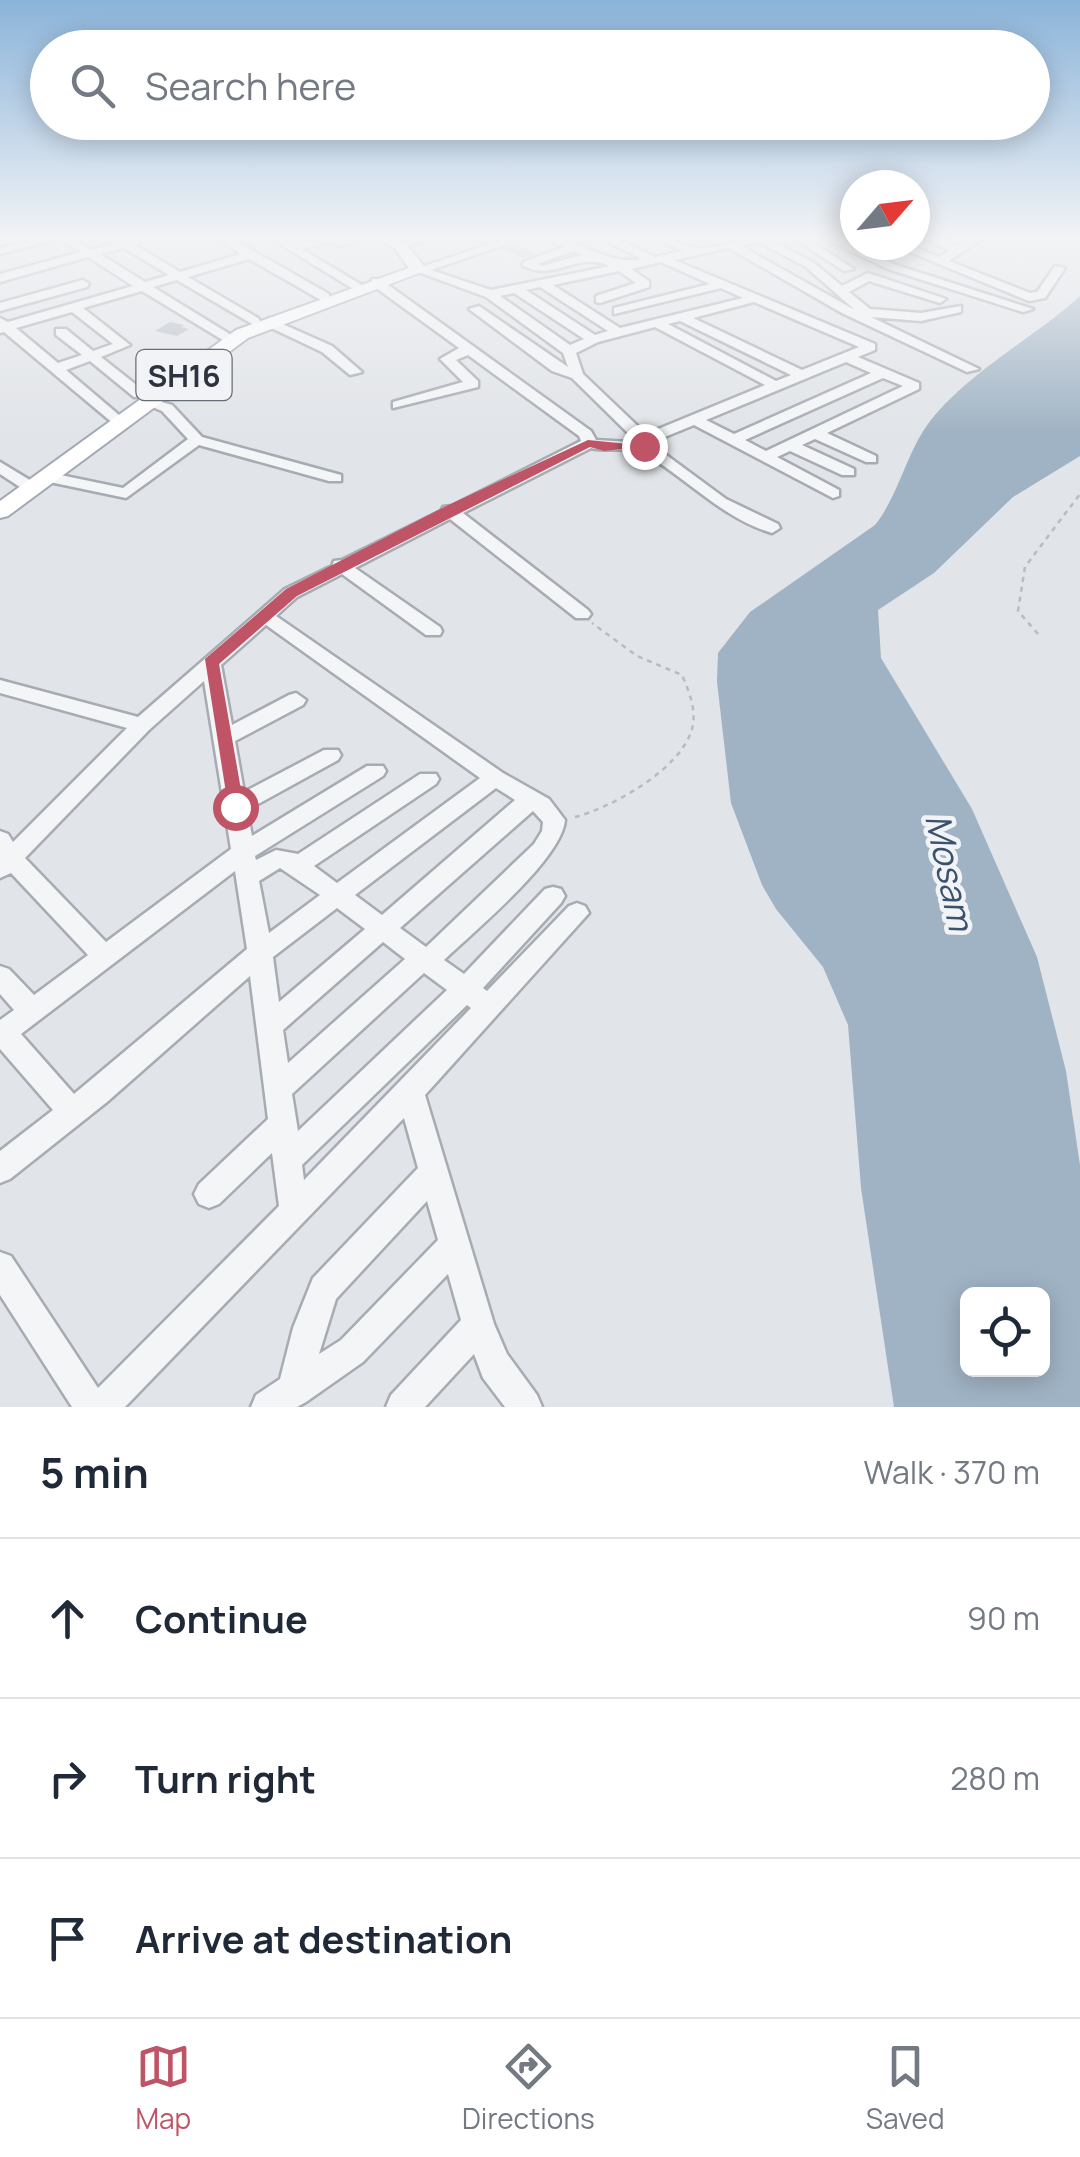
<!DOCTYPE html>
<html lang="en">
<head>
<meta charset="utf-8">
<style>
  :root { --surface:#fff; --page:#f2f2f3; --text:#1f2937; --muted:#747a83; --line:#e0e1e3; --accent:#bf5467 }
  body { margin:0; font-family:Manrope,sans-serif; background:var(--page); color:var(--text) }
  .controls { position:absolute; right:30px; bottom:30px; display:grid; overflow:hidden; border-radius:15px; box-shadow:0 5px 25px #0003 }
  .controls button { width:90px; height:90px; display:grid; place-items:center; padding:0; border:0; border-bottom:2px solid var(--line); background:var(--surface); color:var(--text); font:50px sans-serif }
  .compass { position:absolute; left:840px; top:170px; width:90px; height:90px; border-radius:50%; background:var(--surface); box-shadow:0 5px 25px #0003; rotate:62deg }
  .stop { position:absolute; width:30px; height:30px; margin:-22px; border:8px solid #bf5467; border-radius:50%; background:#fff }
  .stop.end { background:#bf5467; border-color:#fff; box-shadow:0 2px 10px #0008 }
  .list { margin:0; padding:0; list-style:none }
  h2 { display:flex; justify-content:space-between; align-items:center; height:130px; margin:0; padding:0 40px; font-size:42px }
  h2 small { font-size:32px; font-weight:400; color:var(--muted) }
  .list li { display:grid; grid-template-columns:65px 1fr auto; gap:30px; align-items:center; box-sizing:border-box; height:160px; padding:0 40px; border-top:2px solid var(--line) }
  .list b { display:block; font-size:38px; white-space:nowrap }
  .list em { font-size:32px; font-style:normal; color:var(--muted) }
  .icon { flex:none; width:55px; height:55px; fill:none; stroke:currentColor; stroke-width:2; stroke-linecap:round; stroke-linejoin:round }
  .map { position:relative; flex:none; width:1080px; height:1407px; overflow:hidden }
  .search { position:absolute; background:var(--surface); box-shadow:0 5px 25px #0003; left:30px; right:30px; top:30px; height:110px; display:flex; align-items:center; gap:25px; box-sizing:border-box; padding:0 35px; border-radius:55px; color:var(--muted); font-size:38px }
  .sheet { height:610px; background:var(--surface) }
  nav { display:flex; justify-content:space-around; align-items:center; box-sizing:border-box; height:140px; border-top:2px solid var(--line); background:var(--surface); font-size:28px; color:var(--muted) }
  nav a { display:grid; justify-items:center; gap:5px }
  nav .on { color:var(--accent) }
  .map>svg:first-child { display:block }
  .water { fill:#a0b3c4; fill-rule:evenodd }
  .building { fill:#b9bec5 }
  .lines { fill:none; stroke-linecap:round; stroke-linejoin:round }
  .minor-casing { stroke:#a7abb2; stroke-width:5 }
  .major-casing { stroke:#a2a9b3; stroke-width:4 }
  .path { stroke:#b8bbc0; stroke-width:2.5; stroke-dasharray:5 5; stroke-linecap:butt }
  .minor { fill:#f4f5f7; fill-rule:evenodd }
  .major { fill:#fff; fill-rule:evenodd }
  .route { fill:#bf5467 }
  .labels { text-anchor:middle; dominant-baseline:central; stroke-width:9; stroke-linejoin:round; paint-order:stroke }
  .shield { fill:#f1f3f6; stroke:#676d75; stroke-width:2.5 }
  .shield-label { font-size:30px; font-weight:bold; fill:#2c333e }
  .water-label { font-size:35px; font-style:italic; fill:#3a526e; stroke:#f1f3f6 }
</style>
</head>
<body>
<div class="map">
<svg width="1080" height="1407" viewBox="0 0 1080 1407">
  <rect width="100%" height="100%" fill="#e1e4e8"/>
  <!-- water -->
  <path class="water" d="M1080,296v160l-67,41 -79,76 -56,37 3,48 91,151 65,148 29,114 14,94v242h-186l-33,-219 -13,-163 -25,-58 -47,-58 -14,-24 -31,-82 -14,-121 1,-29 32,-41 125,-87c26,-33 32,-78 60,-110 41,-48 99,-77 145,-119zM968,1294h74v76h-74z"/>
  <!-- building -->
  <path class="building" d="M510,242l25,12 -12,4 -26,-12z
    M170,322l14,3 -3,2 8,2 -12,7 -22,-5z"/>
  <g class="lines">
    <defs>
      <path id="minor" d="M43,236h27l22,14 24,-7 -9,-7 20,4 32,-4 -24,9 45,27 61,-18 -28,-18h14l102,58v6h-8l-72,-41 -61,18 70,41 2,3 -6,4 -77,-45 -24,7 83,51 2,3 -7,4 -89,-54 -59,17 47,37 -29,12 43,34v6l28,8 30,32 139,38v6h-12l-130,-36 -73,53 -86,-18 -2,-3 8,-5 77,16 65,-49 -26,-28 -19,-8v-6h-9l-44,-36 -24,9 60,51 -12,3 -110,-92 -4,1v-15l8,4 125,-36 -45,-29 -88,25v-8l81,-22 -22,-13 -59,15v-6zM124,248l45,27 -24,7 -45,-28zM72,312l41,32 -20,7 -27,-22h-10v6l26,20 -24,8 -42,-35z
        M267,236h14l13,8c27,-7 51,-8 78,-8l-31,10 -13,-4 -26,7 63,38 -10,3z
        M420,236h18l-38,13 -6,-3z
        M513,236h17l-99,34 60,20 119,-24c-36,-15 -52,16 -87,0v-4l41,-15 -22,-11c36,0 64,31 100,23l-45,-23h15l43,21 28,-6 -31,-15c18,0 32,12 47,12 28,0 52,-12 79,-12l-7,4 43,23 28,23 26,-13 78,26 -6,4 -71,-22 -20,11 21,17 51,4 40,-7v6l-40,9 -50,-4 108,52 -12,3 -125,-59 -113,-65 -55,12 201,84v6l-17,7 61,26v6l-92,44 49,23v6h-10l-51,-23 -13,6 52,24v6h-12l-52,-24 -13,6 62,33v6l-6,2 -139,-73 -44,18 76,56 52,25 2,4 -8,5c-50,-15 -84,-54 -127,-79 -14,-8 -38,-2 -54,-6l-128,65 125,97 3,4 -3,4h-12l-126,-99 -95,49 85,59 2,4 -2,4h-14l-84,-61 -45,23 -21,19 227,157 46,26 16,21c-3,39 -91,111 -121,140l20,14 81,-85 8,-2 8,2 4,7 -4,7 -78,85 4,3 82,-85 8,-3 8,3 4,7 -164,182 69,229 13,30 30,41 5,12h-37l-22,-29 -9,-24 -49,53h-39l5,-12 70,-75 -13,-46 -85,88 -57,40 -9,5h-46l5,-12 24,-16 13,-51 20,-50 105,-110 -14,-50 -279,289h-53l-72,-112v-43l11,4 87,132 181,-182 -7,-53 -53,51 -10,4 -10,-4 -5,-10 5,-10 69,-65 -18,-143 -143,126 -97,77 -10,4v-32l53,-41 -53,-61v-29l14,-10 -14,-16v-28l9,3 25,26 54,-40 -77,-82 -11,5v-47l8,3 5,8 114,-114 -127,-35v-13l138,37 147,-128 47,-23 2,-5 8,-1 99,-49 2,-4 9,-1 129,-65 -2,-5 -111,-81 -12,5 22,21v6l-85,21v-6l70,-20 -23,-23 19,-11 -87,-63v-6h8l211,152 5,9 33,2 5,-3 -62,-61 -20,-7 -83,-62 10,-3 89,61 -5,-14 -77,-56 -73,-27zM759,242l47,25 49,43 -114,-64zM574,251l8,4 -40,11 -5,-2zM661,262l49,22 -96,24v6l107,-26 22,10 -123,30 -67,-43 66,-14 17,12 -40,13v6l4,1 49,-16v-6l-18,-12zM540,287l68,44 -13,4 -69,-45zM514,293l70,46 -14,6 -70,-49zM754,302l105,45 -57,23 -109,-52zM680,321l111,54 -15,6 -108,-57zM655,327l110,58 -119,49 -63,-60 -7,-21 22,-11zM846,362l25,11 -137,61 -28,-14zM883,378l20,8 -137,65 -21,-11zM266,625l214,153 -143,105 -23,-17 122,-82 3,-5 -3,-5h-16l-122,80 -22,-4 -20,10 -1,-4 128,-80 3,-5 -3,-5h-16l-115,70 -5,-26 91,-50 3,-5 -3,-5h-14l-80,42 -9,-51 68,-36 3,-5 -10,-7 -7,2 -57,30 -11,-60zM204,681l27,168 -125,93 -81,-84 124,-128zM496,788l19,12 -133,115 -27,-20zM533,811l10,11 -1,9 -8,13 -108,103 -26,-19zM280,868l40,27 -51,38 -10,-52zM235,871l12,78 -173,145 -53,-60zM337,908l28,21 -86,73 -6,-45zM383,942l22,17 -117,104 -5,-33zM424,973l23,17 -149,141 -6,-37zM467,1005l4,3 -167,172 -2,-15zM427,1201l11,39 -97,100 -22,14 17,-55z
        M790,236h13l51,33 -10,2z
        M819,236h15l62,29 137,44 -10,3 -135,-43z
        M921,236h15l21,10 17,-10h13l-38,25 81,32 7,-1 18,-26 10,2 -20,30 -16,3 -136,-56h16l30,12 10,-6z
        M83,280l6,4 -2,3 -87,24v-8z
        M269,318l63,28 30,26 -12,3 -28,-23 -57,-27 -2,-3z
        M0,462l38,23v6h-12l-26,-17z"/>
      <path id="major" d="M375,236c27,0 36,13 52,34l-179,68 -240,178 -8,2v-17l236,-171 173,-62 -14,-19z"/>
    </defs>
    <!-- minor casing -->
    <use href="#minor" class="minor-casing"/>
    <!-- major casing -->
    <use href="#major" class="major-casing"/>
    <!-- path -->
    <path class="path" d="M1038,634l-20,-23 7,-44 55,-73
      M575,817c38,-10 106,-48 117,-88 5,-18 -3,-38 -10,-54l-45,-19 -45,-33"/>
    <!-- minor -->
    <use href="#minor" class="minor"/>
    <!-- major -->
    <use href="#major" class="major"/>
  </g>
  <!-- sky -->
  <linearGradient id="sky" x2="0" y2="1"><stop stop-color="#8bb4da"/><stop offset="0.55" stop-color="#f2f3f5"/><stop offset="1" stop-color="#f2f3f5" stop-opacity="0"/></linearGradient>
  <rect width="1080" height="433" fill="url(#sky)"/>
  <!-- route -->
  <path class="route" d="M588,440l62,6 -46,5 -14,-4 -293,149 -78,68 25,143 -9,7 -6,-2 -24,-153 81,-70 158,-82z"/>
  <g class="labels">
    <!-- shield labels -->
    <rect class="shield" x="136.5" y="350" width="95" height="50" rx="8"/>
    <g class="shield-label">
      <text x="184" y="375">SH16</text>
    </g>
    <!-- water labels -->
    <g class="water-label">
      <text transform="translate(950 872) rotate(78)">Mosam</text>
    </g>
  </g>
</svg>
<div class="controls">
<button><svg class="icon" aria-label="locate" viewBox="0 0 24 24"><circle cx="12" cy="12" r="6"/><path d="M12 2v4M12 18v4M2 12h4M18 12h4"/></svg></button>
</div>
<svg class="compass" viewBox="-18 -18 36 36"><path d="M0-13l5 13h-10z" fill="#e53935"/><path d="M0 13l5-13h-10z" fill="#747a83"/></svg>
<div class="stop" style="left:235px;top:807px"></div>
<div class="stop end" style="left:644px;top:446px"></div>
<div class="search"><svg class="icon" aria-label="search" viewBox="0 0 24 24"><circle cx="10" cy="10" r="6"/><path d="M15 15l6 6"/></svg>Search here</div>
</div>
<section class="sheet">
<h2>5 min<small>Walk · 370 m</small></h2>
<ul class="list">
<li><svg class="icon" aria-label="ahead" viewBox="0 0 24 24"><path d="M12 20V5M6 11l6-6 6 6"/></svg><div><b>Continue</b></div><em>90 m</em></li>
<li><svg class="icon" aria-label="right" viewBox="0 0 24 24"><path d="M7 20v-9h11M14 6l5 5-5 5"/></svg><div><b>Turn right</b></div><em>280 m</em></li>
<li><svg class="icon" aria-label="arrive" viewBox="0 0 24 24"><path d="M6 21V4h12l-3 4 3 4H6"/></svg><div><b>Arrive at destination</b></div></li>
</ul>
</section>
<nav>
<a class="on"><svg class="icon" aria-label="map" viewBox="0 0 24 24"><path d="M3 6l6-2 6 2 6-2v14l-6 2-6-2-6 2zM9 4v14M15 6v14"/></svg>Map</a>
<a><svg class="icon" aria-label="directions" viewBox="0 0 24 24"><path d="M12 3l9 9-9 9-9-9zM9 14v-3h6M13 9l2 2-2 2"/></svg>Directions</a>
<a><svg class="icon" aria-label="saved" viewBox="0 0 24 24"><path d="M7 4h10v16l-5-4-5 4z"/></svg>Saved</a>
</nav>
</body>
</html>
